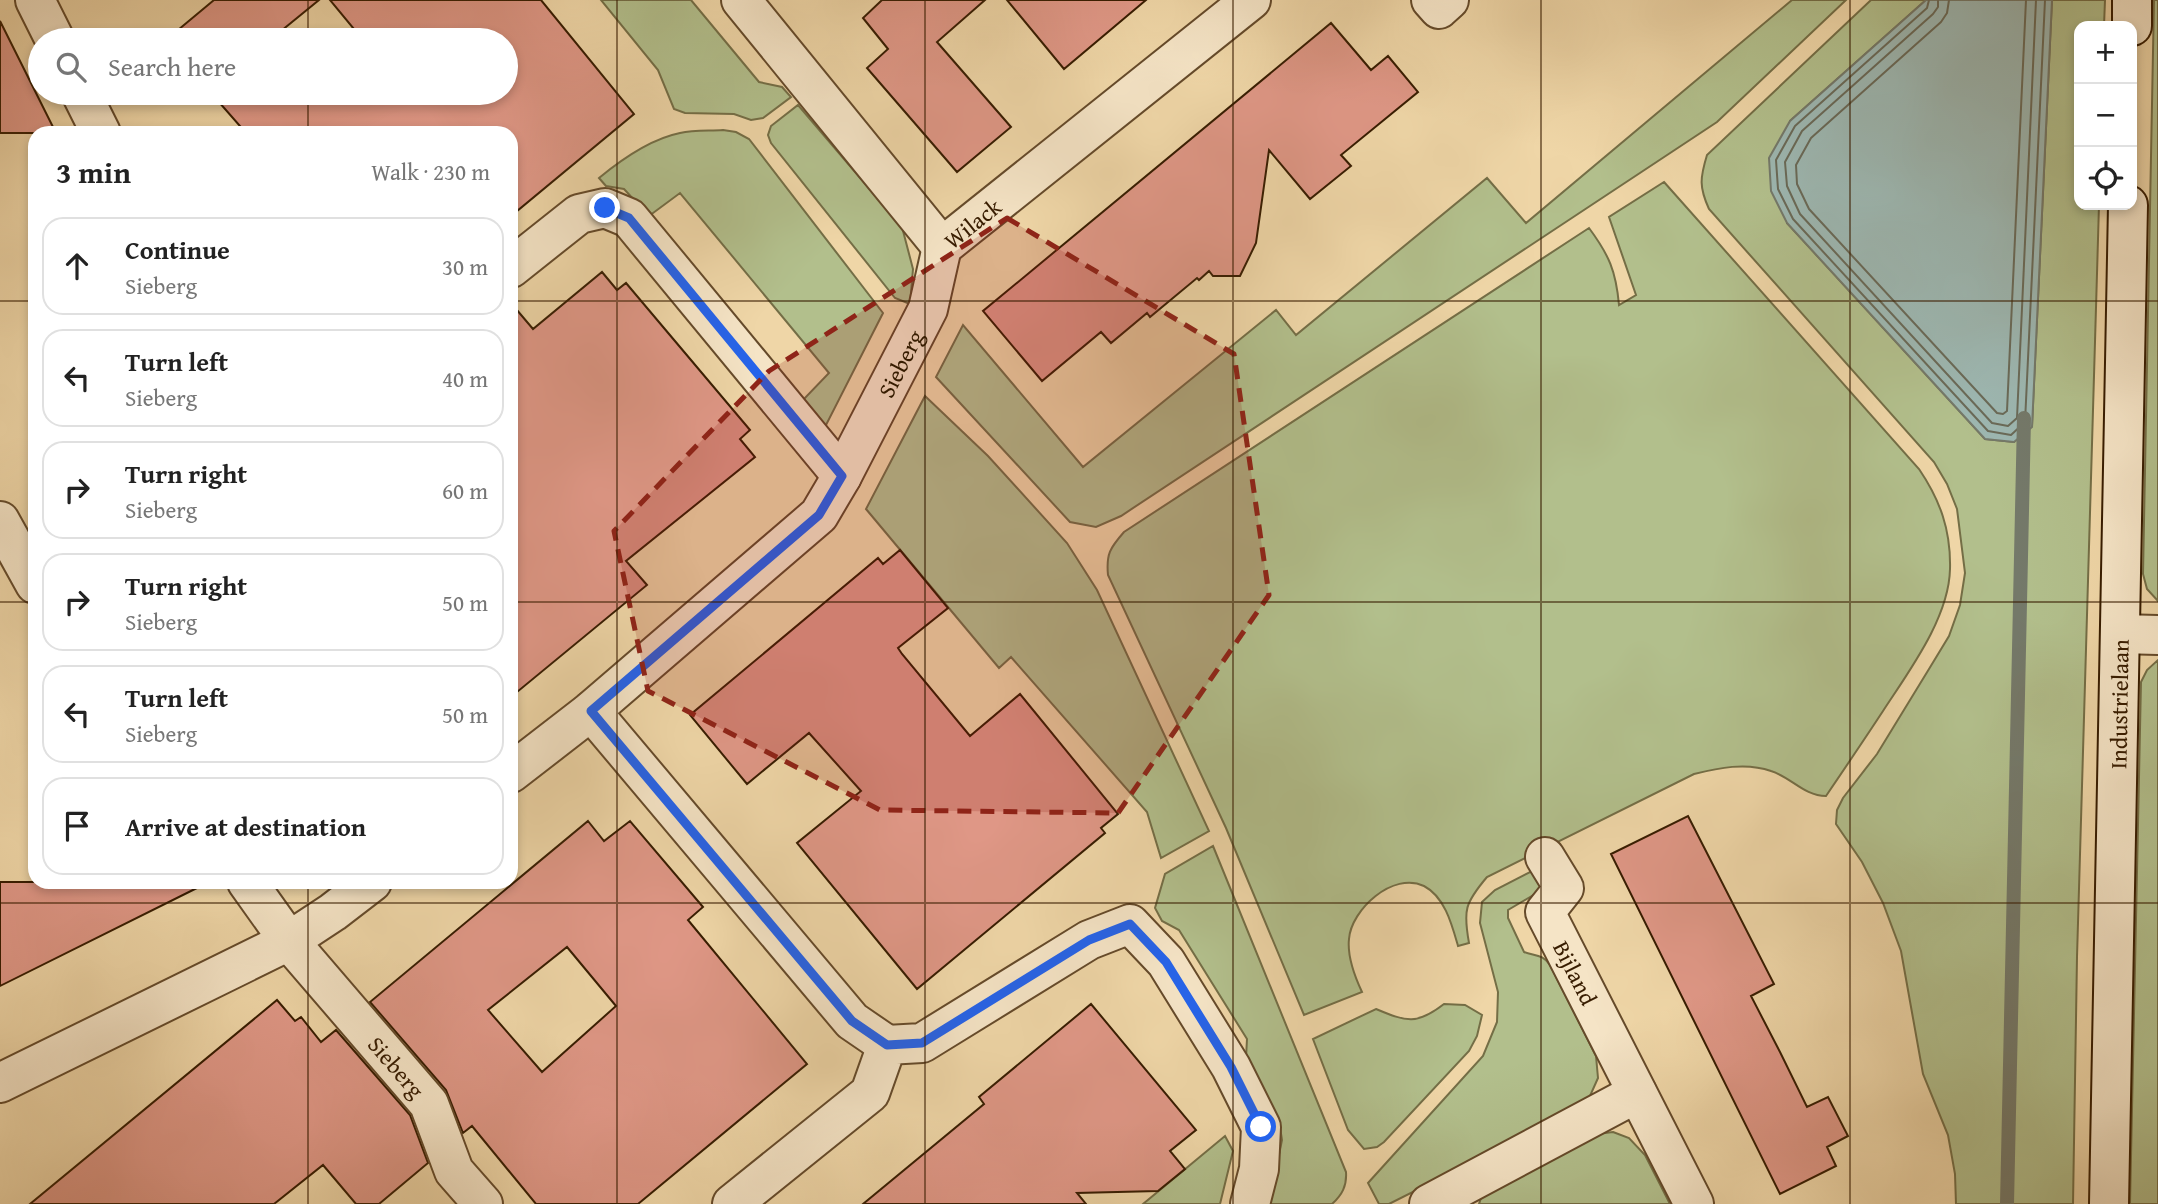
<!DOCTYPE html>
<html lang="en">
<head>
<meta charset="utf-8">
<style>
  :root { --surface:#fff; --page:#f6f6f6; --text:#222; --muted:#767676; --line:#e0e0e0 }
  body { margin:0; font-family:"Gentium Book Plus",serif; background:var(--page); color:var(--text) }
  .controls { position:absolute; right:21px; top:21px; display:grid; overflow:hidden; border-radius:14px; box-shadow:0 4px 10px #0003 }
  .controls button { width:63px; height:63px; display:grid; place-items:center; padding:0; border:0; border-bottom:2px solid var(--line); background:var(--surface); color:var(--text); font:35px sans-serif }
  .stop { position:absolute; width:21px; height:21px; margin:-16px; border:5px solid #2563eb; border-radius:50%; background:#fff }
  .stop.end { background:#2563eb; border-color:#fff; box-shadow:0 2px 7px #0008 }
  .list { margin:0; padding:0; list-style:none }
  h2 { display:flex; justify-content:space-between; align-items:center; height:91px; margin:0; padding:0 28px; font-size:30px }
  h2 small { font-size:23px; font-weight:400; color:var(--muted) }
  .list li { display:grid; grid-template-columns:46px 1fr auto; gap:21px; align-items:center; box-sizing:border-box; height:98px; margin:0 14px 14px; padding:0 14px; border:2px solid var(--line); border-radius:21px }
  .list b { display:block; font-size:26px; white-space:nowrap }
  .list p { margin:0; font-size:23px; white-space:nowrap; color:var(--muted) }
  .list em { font-size:23px; font-style:normal; color:var(--muted) }
  .icon { flex:none; width:38px; height:38px; fill:none; stroke:currentColor; stroke-width:2; stroke-linecap:round; stroke-linejoin:round }
  .map { position:relative; flex:none; width:2158px; height:1204px; overflow:hidden }
  .search { position:absolute; background:var(--surface); box-shadow:0 4px 10px #0003; left:28px; top:28px; width:490px; height:77px; display:flex; align-items:center; gap:18px; box-sizing:border-box; padding:0 24px; border-radius:38px; color:var(--muted); font-size:26px }
  .panel { position:absolute; background:var(--surface); box-shadow:0 4px 10px #0003; left:28px; top:126px; width:490px; height:763px; border-radius:21px }
  .map>svg:first-child { display:block }
  .green { fill:#b2bf8c; stroke:#746e46; stroke-width:2 }
  .water { fill:#9db7b1; stroke:#74796a; stroke-width:2 }
  .lines { fill:none; stroke-linecap:round; stroke-linejoin:round }
  .shore { stroke:#6a6a58; stroke-width:2 }
  .stream { stroke:#74796a; stroke-width:14 }
  .building { fill:#df9786; stroke:#371c00; stroke-width:2; fill-rule:evenodd }
  .minor-casing { stroke:#654a2a; stroke-width:42 }
  .secondary-casing { stroke:#371c00; stroke-width:42 }
  .minor { stroke:#f5e4c6; stroke-width:38 }
  .secondary { stroke:#f5e4c6; stroke-width:38 }
  .route { stroke:#2563eb; stroke-width:9 }
  .marked { fill:#8f2418; fill-opacity:0.2; stroke:#8f2418; stroke-width:5; stroke-dasharray:14 9; stroke-linejoin:round }
  .grid { fill:none; stroke:#371c00; stroke-width:2; stroke-opacity:0.55 }
  .labels { text-anchor:middle; dominant-baseline:central; stroke-width:5; stroke-linejoin:round; paint-order:stroke }
  .street-label { font-size:23px; fill:#371c00; stroke:#f5e4c6 }
</style>
</head>
<body>
<div class="map">
<svg width="2158" height="1204" viewBox="0 0 2158 1204">
  <rect width="100%" height="100%" fill="#efd6a7"/>
  <filter id="stains"><feTurbulence type="fractalNoise" baseFrequency=".00286" numOctaves="4"/><feColorMatrix values="0 0 0 0 .2 0 0 0 0 .09 0 0 0 0 .02 0 0 0 .5 -.17"/></filter>
  <radialGradient id="worn" r=".72"><stop offset=".6" stop-color="#630" stop-opacity="0"/><stop offset="1" stop-color="#630" stop-opacity=".3"/></radialGradient>
  <!-- green -->
  <path class="green" d="M601,0h90l68,82 23,5 9,10 -28,21 -12,2 -17,-6 -49,-1 -11,-4 -16,-39z
    M1792,0h54l-129,122 -596,394 -25,11 -26,-5 -134,-145 27,-52 120,142 193,-157 20,25 191,-157 39,45z
    M1871,0h55l-136,121 -3,102 198,216 29,3 18,-16 20,-426h53l-1,26h-25v179h20l-22,752 -4,247h-117l-1,-30 -7,-39 -25,-61 -22,-123 -18,-48 -21,-41 -26,-38 1,-14 6,-12 34,-44 52,-85 20,-33 11,-31 5,-32 -8,-64 -10,-25 -13,-22 -225,-253c-10,-22 -9,-31 -2,-54z
    M2154,0h4v601l-11,-12 -4,-15z
    M798,105l104,122 11,42 -3,35 -15,-6 -124,-155 -3,-8 3,-9z
    M723,130l13,2 13,7 134,174 -59,116 -22,-28 27,-28 -149,-180 -31,23 -25,-27 -18,-3 -7,-8c23,-19 51,-39 81,-45 14,-3 29,-2 43,-3z
    M1664,182l255,287c21,31 32,61 31,100 -1,49 -41,102 -67,142 -19,29 -38,57 -57,85 -22,0 -35,-19 -55,-25 -25,-9 -53,-3 -77,3l-207,103c-22,26 -24,33 -18,66l-11,3c-6,-21 -13,-49 -34,-60 -31,-15 -73,24 -75,53 -2,18 6,38 13,53l-58,23 -78,-187 -118,-253c-2,-21 2,-27 16,-43l465,-304c20,27 27,43 30,77l17,-10 -27,-78z
    M925,396l63,60 79,87 30,47 112,241 -48,27 -14,-46 -136,-155 -12,11 -133,-159z
    M2158,660v544h-28l11,-522 6,-12z
    M1213,846l133,326c1,14 -4,23 -14,32h-63l13,-64 -3,-19 -33,-63 1,-19 -68,-109 -17,-9 -7,-13 10,-34z
    M1542,866l10,18 -44,26v8l16,34c11,4 19,2 26,13l46,91 2,22 -8,18 -10,12 -191,96h-10l-11,-21 115,-127 14,-34 1,-30 -18,-69 2,-21 13,-12z
    M1444,1004l21,1 17,10 -5,21 -8,15 -85,91 -7,5 -13,2 -16,-19 -35,-91 63,-30c31,13 41,16 68,-5z
    M1613,1132l16,6 16,17 25,49h-191l4,-12 106,-57z
    M1225,1136l8,15 -13,53h-77z"/>
  <!-- water -->
  <path class="water" d="M1926,0h126l-20,427 -18,15 -29,-3 -198,-216 -16,-32 -2,-33 21,-37z"/>
  <g class="lines">
    <!-- shore -->
    <path class="shore" d="M1929,0l-2,8 -132,118 -19,34 2,29 15,30 195,212 23,4 14,-13 20,-422
      M1938,0v7l-5,7 -131,117 -17,31 2,24 13,28 192,209 16,3 9,-8 19,-418
      M1949,0l-2,13 -6,9 -130,116 -15,27 1,19 12,25 188,204 6,1 4,-3 19,-411"/>
    <!-- stream -->
    <path class="stream" d="M2007,1204l17,-786"/>
  </g>
  <!-- building -->
  <path class="building" d="M214,0h105l-49,40h-104z
    M330,0h211l93,114 -123,102v-83h-265l-35,-40h295v-53h-143z
    M882,0h103l-48,42 74,85 -54,45 -90,-104 21,-19 -25,-31z
    M1007,0h139l-82,69z
    M0,21l56,112h-56z
    M1331,23l40,47 17,-14 30,36 -77,63 10,11 -41,33 -41,-49 -13,93 -16,33h-27l-4,-5 -10,9 -2,-2 -47,39 -3,-4 -36,30 -10,-11 -59,49 -59,-70z
    M602,272l15,18 9,-7 124,147 -10,9 15,18 -129,104 21,24 -136,112v-394l22,26z
    M900,550l48,58 -50,40 4,6 68,82 50,-42 98,120 -17,14 4,5 -188,156 -120,-146 64,-52 -52,-58 -62,51 -57,-69 188,-157 5,6z
    M1688,816l86,168 -23,12 29,56 27,55 21,-10 20,39 -21,11 9,19 -56,28 -169,-340z
    M588,821l16,20 26,-20 73,86 -15,13 119,144 -169,140h-102l-64,-78 -9,7 -17,-43 -76,-88zM567,947l49,59 -74,66 -54,-62z
    M0,882h209l-209,104z
    M277,1000l18,21 6,-4 20,25 15,-12 74,85 18,48 -49,41h-23l-33,-39 -49,39h-244z
    M1091,1004l105,126 -26,21 15,18 -27,22 -81,2 9,11h-223l121,-100 -5,-7z"/>
  <g class="lines">
    <defs>
      <g id="minor">
        <path d="M35,0l20,40"/>
        <path id="s1" d="M741,0l201,247 309,-247"/>
        <path d="M1431,0l8,9 10,-9"/>
        <path d="M81,93l20,40"/>
        <path d="M511,268l68,-54 26,-6 24,10 213,258"/>
        <path d="M0,521l35,63"/>
        <path d="M2120,634l38,1"/>
        <path d="M591,711l261,310 35,24"/>
        <path id="s2" d="M511,773l80,-62 228,-196 23,-39 86,-167 14,-62"/>
        <path id="s3" d="M1545,857l19,31 -19,24 149,292"/>
        <path id="s4" d="M247,882l42,59 140,163 25,67 29,33"/>
        <path d="M0,1083l289,-142 44,-29 39,-30"/>
        <path d="M732,1204l138,-111 17,-48 35,-2 167,-103 41,-16 36,38 65,105 30,60 -2,42 -9,35"/>
        <path d="M1429,1204l208,-111"/>
      </g>
      <g id="secondary">
        <path d="M2132,26v-26"/>
        <path id="s5" d="M2109,1204l19,-999"/>
      </g>
    </defs>
    <!-- minor casing -->
    <use href="#minor" class="minor-casing"/>
    <!-- secondary casing -->
    <use href="#secondary" class="secondary-casing"/>
    <!-- minor -->
    <use href="#minor" class="minor"/>
    <!-- secondary -->
    <use href="#secondary" class="secondary"/>
  </g>
  <g class="lines">
    <!-- route -->
    <path class="route" d="M605,208l24,10 213,258 -23,39 -228,196 261,310 35,24 35,-2 167,-103 41,-16 36,38 65,105 30,60"/>
  </g>
  <!-- marked area -->
  <path class="marked" d="M1007,218l227,136 35,241 -151,218 -238,-3 -232,-119 -34,-160 155,-160z"/>
  <!-- grid -->
  <path class="grid" d="M308,0v40M617,0v1204M925,0v1204M1233,0v1204M1541,0v1204M1850,0v1204M308,93v40M0,301h35M511,301h1647M0,602h35M511,602h1647M308,882v322M0,903h2158"/>
  <g class="labels">
    <!-- street labels -->
    <g class="street-label">
      <text stroke="none"><textPath href="#s1" startOffset="357">Wilack</textPath></text>
      <text stroke="none"><textPath href="#s2" startOffset="574">Sieberg</textPath></text>
      <text stroke="none"><textPath href="#s5" startOffset="500">Industrielaan</textPath></text>
      <text stroke="none"><textPath href="#s3" startOffset="135">Bijland</textPath></text>
      <text stroke="none"><textPath href="#s4" startOffset="238">Sieberg</textPath></text>
    </g>
  </g>
  <rect width="100%" height="100%" filter="url(#stains)"/>
  <rect width="100%" height="100%" fill="url(#worn)"/>
</svg>
<div class="controls">
<button>+</button>
<button>−</button>
<button><svg class="icon" aria-label="locate" viewBox="0 0 24 24"><circle cx="12" cy="12" r="6"/><path d="M12 2v4M12 18v4M2 12h4M18 12h4"/></svg></button>
</div>
<div class="stop" style="left:1261px;top:1127px"></div>
<div class="stop end" style="left:605px;top:208px"></div>
<div class="search"><svg class="icon" aria-label="search" viewBox="0 0 24 24"><circle cx="10" cy="10" r="6"/><path d="M15 15l6 6"/></svg>Search here</div>
<section class="panel">
<h2>3 min<small>Walk · 230 m</small></h2>
<ul class="list">
<li><svg class="icon" aria-label="ahead" viewBox="0 0 24 24"><path d="M12 20V5M6 11l6-6 6 6"/></svg><div><b>Continue</b><p>Sieberg</p></div><em>30 m</em></li>
<li><svg class="icon" aria-label="left" viewBox="0 0 24 24"><path d="M17 20v-9H6M10 6l-5 5 5 5"/></svg><div><b>Turn left</b><p>Sieberg</p></div><em>40 m</em></li>
<li><svg class="icon" aria-label="right" viewBox="0 0 24 24"><path d="M7 20v-9h11M14 6l5 5-5 5"/></svg><div><b>Turn right</b><p>Sieberg</p></div><em>60 m</em></li>
<li><svg class="icon" aria-label="right" viewBox="0 0 24 24"><path d="M7 20v-9h11M14 6l5 5-5 5"/></svg><div><b>Turn right</b><p>Sieberg</p></div><em>50 m</em></li>
<li><svg class="icon" aria-label="left" viewBox="0 0 24 24"><path d="M17 20v-9H6M10 6l-5 5 5 5"/></svg><div><b>Turn left</b><p>Sieberg</p></div><em>50 m</em></li>
<li><svg class="icon" aria-label="arrive" viewBox="0 0 24 24"><path d="M6 21V4h12l-3 4 3 4H6"/></svg><div><b>Arrive at destination</b></div></li>
</ul>
</section>
</div>
</body>
</html>
